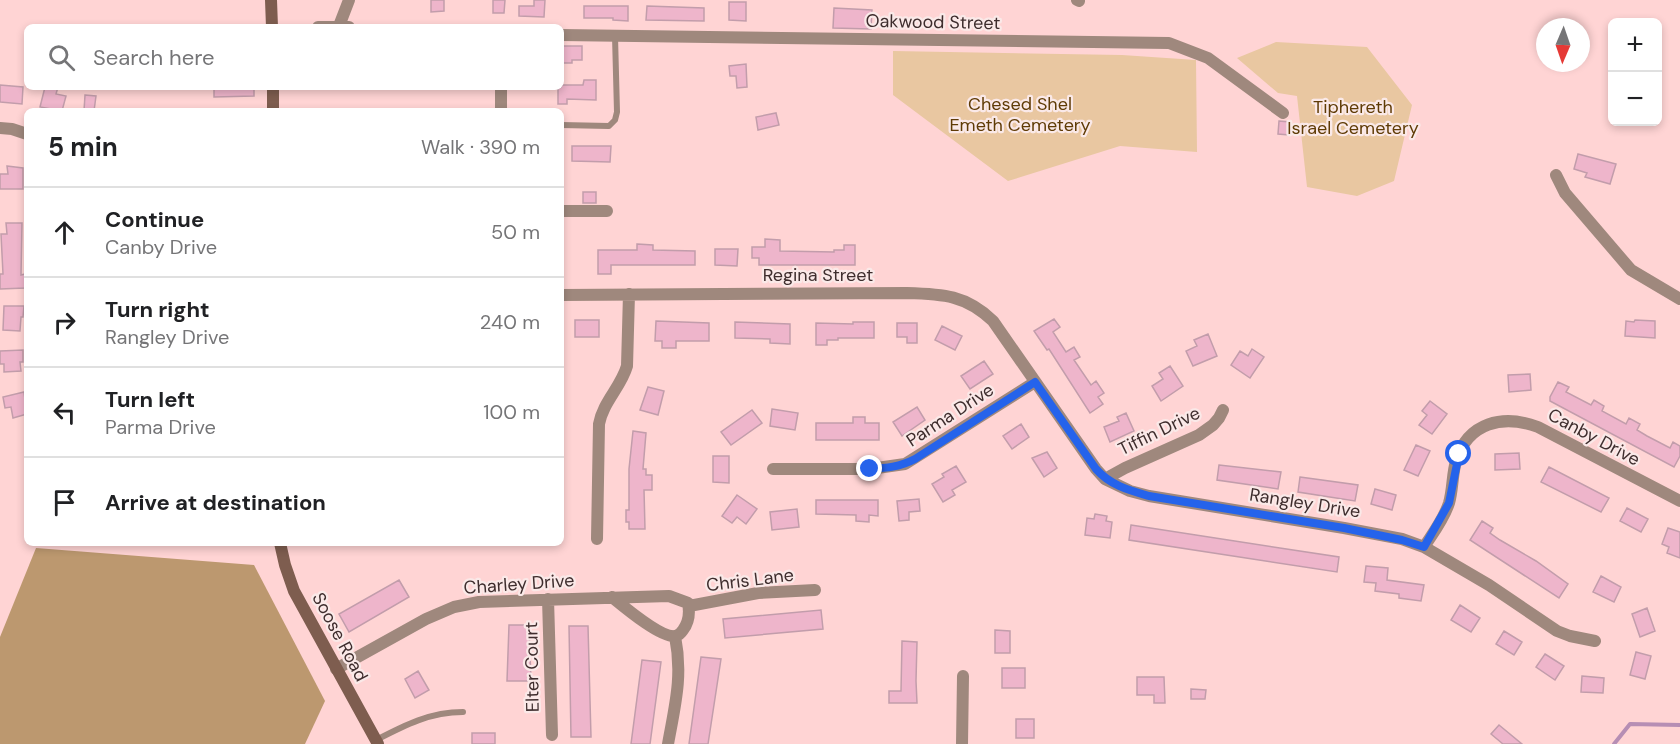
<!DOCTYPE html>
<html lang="en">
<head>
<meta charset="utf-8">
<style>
  :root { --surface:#fff; --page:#f2f2f2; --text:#202124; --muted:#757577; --line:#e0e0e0 }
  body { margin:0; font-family:"DM Sans",sans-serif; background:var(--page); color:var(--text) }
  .controls { position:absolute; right:18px; top:18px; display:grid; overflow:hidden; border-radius:9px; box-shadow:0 3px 9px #0003 }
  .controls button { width:54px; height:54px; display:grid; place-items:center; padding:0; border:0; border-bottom:2px solid var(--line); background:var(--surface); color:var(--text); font:30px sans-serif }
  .compass { position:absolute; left:1536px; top:18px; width:54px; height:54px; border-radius:50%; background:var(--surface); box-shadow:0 3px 9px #0003; rotate:182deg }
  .stop { position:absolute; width:18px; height:18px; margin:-14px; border:4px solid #2563eb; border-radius:50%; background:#fff }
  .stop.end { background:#2563eb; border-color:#fff; box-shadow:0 2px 6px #0008 }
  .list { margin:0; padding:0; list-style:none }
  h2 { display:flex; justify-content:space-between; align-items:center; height:78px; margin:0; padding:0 24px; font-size:26px }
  h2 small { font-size:20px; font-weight:400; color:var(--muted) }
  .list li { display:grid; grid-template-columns:39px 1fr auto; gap:18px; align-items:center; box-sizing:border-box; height:90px; padding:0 24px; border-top:2px solid var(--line) }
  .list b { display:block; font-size:22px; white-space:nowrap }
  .list p { margin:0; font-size:20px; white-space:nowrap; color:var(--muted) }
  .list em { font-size:20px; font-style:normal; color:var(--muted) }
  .icon { flex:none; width:33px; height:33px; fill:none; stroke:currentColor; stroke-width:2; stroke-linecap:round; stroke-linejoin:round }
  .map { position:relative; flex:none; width:1680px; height:744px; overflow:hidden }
  .search { position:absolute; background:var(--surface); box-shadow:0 3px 9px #0003; left:24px; top:24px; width:540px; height:66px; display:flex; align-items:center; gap:15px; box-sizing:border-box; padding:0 21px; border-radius:9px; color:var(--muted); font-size:22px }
  .panel { position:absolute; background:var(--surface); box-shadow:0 3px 9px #0003; left:24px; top:108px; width:540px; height:438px; border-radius:9px }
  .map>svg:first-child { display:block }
  .green { fill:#e9c7a1 }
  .forest { fill:#bc986f }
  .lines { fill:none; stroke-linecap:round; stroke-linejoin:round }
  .stream { stroke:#b68eb4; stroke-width:4 }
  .building { fill:#eeb5cb; stroke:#c29dab; stroke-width:1.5 }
  .lane { stroke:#9f887d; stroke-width:6 }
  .street { stroke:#9f887d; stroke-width:12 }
  .secondary { stroke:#7e5d4f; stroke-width:12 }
  .route { stroke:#2563eb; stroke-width:8 }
  .labels { text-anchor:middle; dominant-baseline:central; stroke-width:4.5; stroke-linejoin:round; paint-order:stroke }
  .street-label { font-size:18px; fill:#3e2d2d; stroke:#fae9e8 }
  .park-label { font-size:18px; fill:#5f3b05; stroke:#fae9e8 }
</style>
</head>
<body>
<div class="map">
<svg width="1680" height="744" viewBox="0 0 1680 744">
  <rect width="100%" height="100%" fill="#ffd4d4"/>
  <!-- green -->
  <path class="green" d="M1276,42l91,5 45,58 -18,76 -37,15 -50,-9 -10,-91 -19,-3 -41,-35z
    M893,51l229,4 74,5 1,92 -77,-6 -112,35 -115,-86z"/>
  <!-- forest -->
  <path class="forest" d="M36,548l218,17 71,136 -20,43h-305v-107z"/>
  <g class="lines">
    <!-- stream -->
    <path class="stream" d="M1614,744l16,-20 50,1"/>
  </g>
  <!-- building -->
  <path class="building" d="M431,0h13v11l-13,1z
    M493,0h12l-1,13h-11z
    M534,0h11l-1,17 -25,-1v-10h15z
    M729,2h17v19l-17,-1z
    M584,6h44v15l-15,-1v-2h-29z
    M647,6l57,2v13l-58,-1z
    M834,8l38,2 -1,19 -38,-1z
    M561,46h21v14h-10v3h-11z
    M746,64l1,23 -10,1 -1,-12h-6l-1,-10z
    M584,80h12v20l-29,-1v5h-9v-17h3v-2h22z
    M0,85l23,2 -1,17 -22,-2z
    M45,87h13l-2,7 10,2 -4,15 -22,-4z
    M214,87h40v9l-40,1z
    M85,95l11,1 -2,15h-10z
    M776,113l3,12 -21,5 -2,-13z
    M1279,121l11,1 -1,13 -11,-1z
    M572,146h39l-1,16 -38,-1z
    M1578,154l38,10 -6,20 -25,-7 2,-4 -13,-4z
    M7,166l16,2v21h-23v-15h8z
    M583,192h13v11h-13z
    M6,223h16l-1,52 4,-1v14l-25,1v-15h3l-2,-40h6z
    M765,239l15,1v11l54,1v-2h10v-5h11v20h-96v-7h-7v-11h13z
    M637,244l16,1v5l42,1v14h-84v9h-13v-24h39z
    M715,249h23l-1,17 -22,-1z
    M4,306h20l-1,11h-2l-1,14 -17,-1z
    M1054,319l6,8 -7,5 13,20 8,-5 6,10 -6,3 17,25 5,-4 8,12 -6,4 5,7 -13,9 -41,-64 -2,1 -13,-19z
    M575,320h24v17h-24z
    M1635,320l20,1v17l-30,-2 1,-15 8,1z
    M656,321l53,2v18h-33v7h-14v-7h-7z
    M735,322l55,2v20l-20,-1v-4l-35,-1z
    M853,322h21v16h-36v2h-11v5h-11v-22l37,1z
    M897,323h20v20h-10v-6h-10z
    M942,326l20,10 -7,14 -20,-10z
    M1208,334l9,22 -24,10 -7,-15 11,-5 -3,-6z
    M1252,349l12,8 -14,21 -19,-13 9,-14 8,5z
    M23,350v12h-3l1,9 -17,1v-8h-4v-13z
    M984,361l9,13 -23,15 -9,-13z
    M1170,366l13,20 -22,15 -9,-15 11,-7 -4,-6z
    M1530,374l1,16 -22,2 -1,-17z
    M1558,382l11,5 -3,5 25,13 3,-5 10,6 -2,5 24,13 3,-6 11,6 -3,6 10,6 23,12 3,-6 7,4v10l-6,11 -124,-66v-4z
    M648,387l16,4 -6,24 -18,-5z
    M24,392l3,22 -14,4 -2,-11 -6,1 -2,-11z
    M1430,401l17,13 -15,20 -13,-9 8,-10 -5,-4z
    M917,407l8,13 -23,16 -9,-14z
    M772,409l26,4 -3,17 -25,-4z
    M752,410l10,13 -31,22 -10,-13z
    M1126,413l8,18 -24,11 -6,-15 15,-6 -2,-4z
    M853,417h12v6h14v17h-63v-17h37z
    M1021,424l8,13 -17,12 -9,-13z
    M633,431l13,2 -3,36h3v6h6v15h-8l1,39h-16v-7h-3v-12h3v-41z
    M1416,445l14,6 -12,25 -14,-6z
    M1047,452l10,16 -13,9 -12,-19z
    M1519,453l1,16 -25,1v-16z
    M713,456h16v27l-16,-1z
    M1219,465l62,7 -3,17 -61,-9z
    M956,466l10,16 -14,8 3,5 -12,7 -11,-18 12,-7 -2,-3z
    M1549,467l60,31 -8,14 -60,-30z
    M1300,477l58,8 -3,16 -57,-9z
    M1375,489l21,6 -4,15 -21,-6z
    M737,495l20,14 -11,15 -9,-7 -5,6 -10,-7z
    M919,499l1,12 -11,1v8l-10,1 -2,-20z
    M816,500h62v16l-9,-1v7l-13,-1v-6l-40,-1z
    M1627,508l21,11 -7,13 -21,-11z
    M797,509l2,18 -27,3 -2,-18z
    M1095,514l12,2 -1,5 6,1 -2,16 -25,-3 2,-17 7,1z
    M1482,521l11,7 -3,5 10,7 36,21 32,23 -9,14 -89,-58z
    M1131,525l208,32 -2,15 -208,-32z
    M1668,528l12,4v26l-13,-5 2,-6 -7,-3z
    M1366,566l22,2 -1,12 37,5 -3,16 -22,-3v-4l-24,-3 1,-8 -12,-1z
    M1601,576l20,11 -7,15 -21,-10z
    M399,580l10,17 -60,35 -10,-18z
    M1460,605l20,13 -9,14 -20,-12z
    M1647,608l8,23 -15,6 -8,-23z
    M821,610l2,19 -98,9 -2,-19z
    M509,625h20l2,56h-24z
    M569,626h19l3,111h-20z
    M995,630l15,1v22h-15z
    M1504,631l18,11 -8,13 -18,-11z
    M902,641l15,1 -1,39 1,22h-28v-12h12z
    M1636,652l15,4 -6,23 -15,-4z
    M1545,654l19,12 -9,14 -19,-13z
    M701,657l20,2 -13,85h-19z
    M642,660l19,2 -11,82h-19z
    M1002,668h23v20h-23z
    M418,671l11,19 -14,8 -10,-19z
    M1582,676l22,2 -1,15 -22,-1z
    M1137,677h27l1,26h-11v-8h-17z
    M1191,689l15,1 -1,9h-14z
    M1016,719h18v19h-18z
    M1499,725l23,19h-19l-12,-10z
    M472,733h23v11h-23z"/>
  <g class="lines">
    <!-- lane -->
    <path class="lane" d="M561,125l48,1 6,-6 2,-8 -2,-76
      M376,740c29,-15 54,-28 87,-28"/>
    <!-- street -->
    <path class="street" d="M1077,0l2,1
      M339,26l10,-26
      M318,27h31
      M561,35l608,8 39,15 75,55
      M501,87v24
      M0,128l12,1 15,5
      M1556,175l9,18 66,77 49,29
      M561,211h46
      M561,295l346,-2c36,1 59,2 86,28l103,148 9,10 25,12 19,5 195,32 58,11 22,8 65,38 68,46 13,5 25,5
      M773,469h97l35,-5 130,-82
      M1105,479l20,-11 74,-33 14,-10 6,-7 4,-8
      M597,539l2,-115c4,-22 22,-37 28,-58l2,-72
      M1424,547c9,-14 20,-28 25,-44 4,-14 3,-28 7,-42 12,-39 47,-47 82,-34l142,74
      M548,599l4,136
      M689,606l69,-13 57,-3
      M336,669l90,-50 28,-12 25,-5 190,-6 19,7c2,10 1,19 -5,27 -2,3 -4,5 -7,6 -14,3 -53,-30 -64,-39
      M668,744c7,-39 15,-68 7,-108
      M962,744l1,-68"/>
    <!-- secondary -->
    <path class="secondary" d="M271,0l1,27
      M273,87v24
      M280,543l5,22 9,26 84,153"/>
  </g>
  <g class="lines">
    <!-- route -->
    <path class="route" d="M870,469c16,-1 30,-2 45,-10l120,-77 61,87c14,16 32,21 53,27l195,32 58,12 22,7 25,-44 10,-49"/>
  </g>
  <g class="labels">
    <!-- street labels -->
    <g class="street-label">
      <text transform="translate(933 22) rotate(1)">Oakwood Street</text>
      <text x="818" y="275">Regina Street</text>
      <text transform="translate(950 415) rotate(-33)">Parma Drive</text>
      <text transform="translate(1159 431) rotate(-26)">Tiffin Drive</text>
      <text transform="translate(1594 437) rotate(28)">Canby Drive</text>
      <text transform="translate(1305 503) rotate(9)">Rangley Drive</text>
      <text transform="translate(750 580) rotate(-7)">Chris Lane</text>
      <text transform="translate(519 584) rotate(-4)">Charley Drive</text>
      <text transform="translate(340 637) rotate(62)">Soose Road</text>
      <text transform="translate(532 667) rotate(-91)">Elter Court</text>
    </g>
    <!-- park labels -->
    <g class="park-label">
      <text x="1020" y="104">Chesed Shel<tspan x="1020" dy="21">Emeth Cemetery</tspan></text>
      <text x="1353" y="107">Tiphereth<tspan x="1353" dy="21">Israel Cemetery</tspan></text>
    </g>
  </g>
</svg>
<div class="controls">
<button>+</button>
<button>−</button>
</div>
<svg class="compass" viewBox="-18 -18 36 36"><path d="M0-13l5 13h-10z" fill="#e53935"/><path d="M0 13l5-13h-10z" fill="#757577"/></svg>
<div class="stop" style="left:1459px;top:454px"></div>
<div class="stop end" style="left:870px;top:469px"></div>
<div class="search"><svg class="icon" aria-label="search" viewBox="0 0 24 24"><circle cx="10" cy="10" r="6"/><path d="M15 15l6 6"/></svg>Search here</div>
<section class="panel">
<h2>5 min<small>Walk · 390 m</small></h2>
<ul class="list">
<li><svg class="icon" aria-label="ahead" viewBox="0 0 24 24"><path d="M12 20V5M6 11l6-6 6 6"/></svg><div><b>Continue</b><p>Canby Drive</p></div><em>50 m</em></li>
<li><svg class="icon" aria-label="right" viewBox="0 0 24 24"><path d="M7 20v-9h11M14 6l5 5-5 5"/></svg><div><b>Turn right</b><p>Rangley Drive</p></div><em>240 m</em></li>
<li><svg class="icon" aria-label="left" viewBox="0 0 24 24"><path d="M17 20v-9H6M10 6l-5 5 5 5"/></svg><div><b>Turn left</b><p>Parma Drive</p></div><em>100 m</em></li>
<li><svg class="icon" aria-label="arrive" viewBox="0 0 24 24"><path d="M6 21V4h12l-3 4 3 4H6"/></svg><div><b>Arrive at destination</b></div></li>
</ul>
</section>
</div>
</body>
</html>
